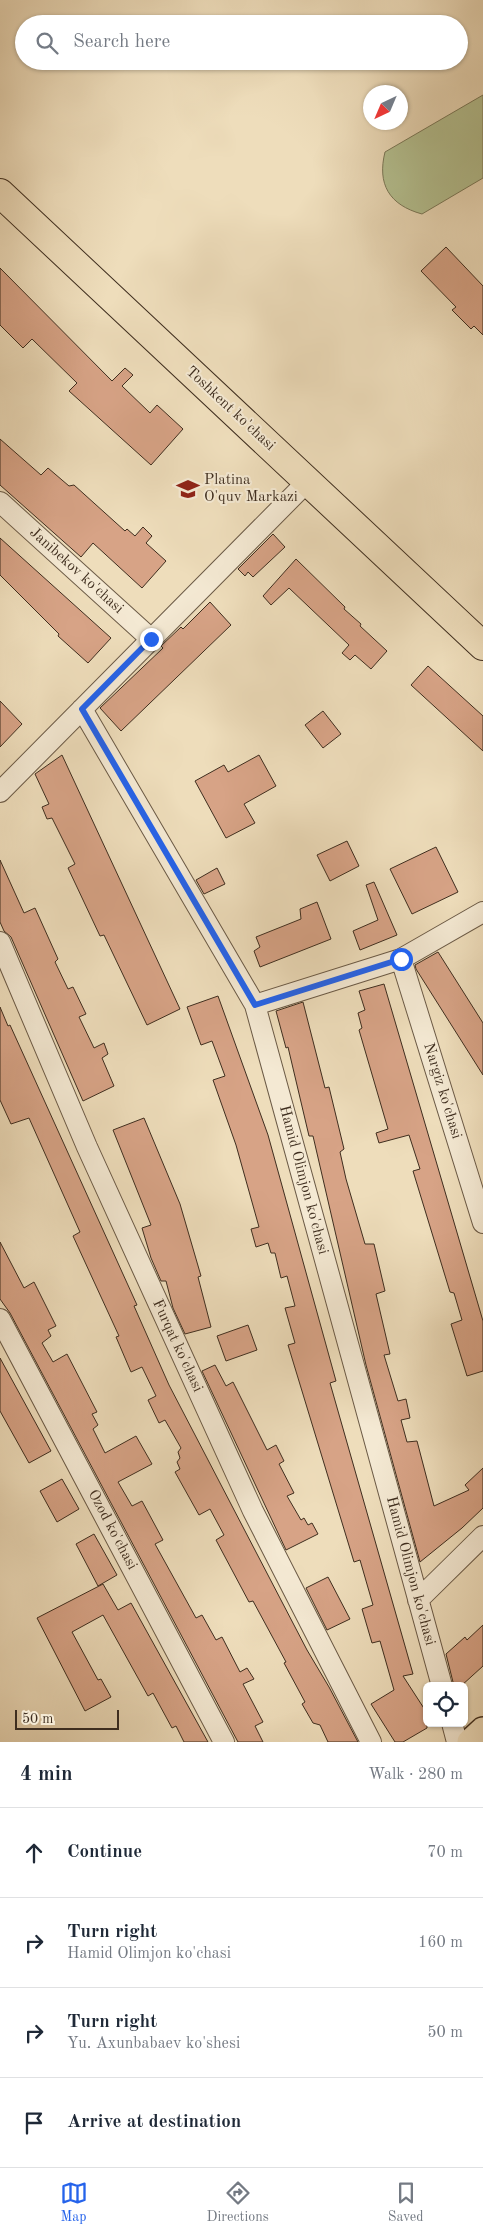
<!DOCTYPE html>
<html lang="en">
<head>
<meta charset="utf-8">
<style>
  :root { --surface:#fff; --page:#f2f2f3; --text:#1f2937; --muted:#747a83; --line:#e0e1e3; --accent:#2563eb }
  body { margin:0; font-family:"Old Standard TT",serif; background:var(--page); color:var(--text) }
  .controls { position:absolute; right:15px; bottom:15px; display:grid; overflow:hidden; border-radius:8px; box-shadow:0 1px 4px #0004 }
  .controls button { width:45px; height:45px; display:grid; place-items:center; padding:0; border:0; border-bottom:1px solid var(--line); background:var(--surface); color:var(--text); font:25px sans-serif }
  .compass { position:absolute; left:363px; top:85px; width:45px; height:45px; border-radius:50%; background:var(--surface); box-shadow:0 1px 4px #0004; rotate:224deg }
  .scale { position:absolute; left:15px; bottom:12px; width:104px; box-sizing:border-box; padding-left:5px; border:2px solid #3f2e1f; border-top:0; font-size:14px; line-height:18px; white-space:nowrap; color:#3f2e1f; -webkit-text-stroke:4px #f4e9d3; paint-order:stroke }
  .stop { position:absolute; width:15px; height:15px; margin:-11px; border:4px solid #2563eb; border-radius:50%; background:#fff }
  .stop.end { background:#2563eb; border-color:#fff; box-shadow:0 1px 5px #0008 }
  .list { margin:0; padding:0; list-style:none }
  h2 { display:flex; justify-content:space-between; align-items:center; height:65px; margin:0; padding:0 20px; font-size:21px }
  h2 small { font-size:16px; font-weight:400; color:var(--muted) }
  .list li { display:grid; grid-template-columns:32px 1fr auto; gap:15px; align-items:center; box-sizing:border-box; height:90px; padding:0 20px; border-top:1px solid var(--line) }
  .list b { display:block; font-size:19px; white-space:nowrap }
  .list p { margin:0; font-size:16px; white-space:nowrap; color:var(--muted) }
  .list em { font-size:16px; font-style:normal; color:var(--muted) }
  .icon { flex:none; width:28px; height:28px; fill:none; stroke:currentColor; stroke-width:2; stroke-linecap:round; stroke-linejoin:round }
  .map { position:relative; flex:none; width:483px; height:1742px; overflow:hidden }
  .search { position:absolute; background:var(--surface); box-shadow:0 1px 4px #0004; left:15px; right:15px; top:15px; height:55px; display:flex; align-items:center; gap:12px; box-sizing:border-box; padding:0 18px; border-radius:28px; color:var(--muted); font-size:19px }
  .sheet { height:425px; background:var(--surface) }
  nav { display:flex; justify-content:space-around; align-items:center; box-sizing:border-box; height:70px; border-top:1px solid var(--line); background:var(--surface); font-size:14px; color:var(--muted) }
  nav a { display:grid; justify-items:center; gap:2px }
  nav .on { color:var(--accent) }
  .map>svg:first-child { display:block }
  .green { fill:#b5c292; stroke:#7a7858 }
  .building { fill:#d7a386; stroke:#3f2e1f }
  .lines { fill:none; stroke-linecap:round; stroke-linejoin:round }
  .minor-casing { stroke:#6b5a46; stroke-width:22 }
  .major-casing { stroke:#3f2e1f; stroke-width:28 }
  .highway-casing { stroke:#3f2e1f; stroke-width:30 }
  .minor { stroke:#f4e9d3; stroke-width:20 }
  .major { stroke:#edb; stroke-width:25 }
  .highway { stroke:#edb; stroke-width:28 }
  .route { stroke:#2563eb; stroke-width:6 }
  .labels { text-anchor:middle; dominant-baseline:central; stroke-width:4; stroke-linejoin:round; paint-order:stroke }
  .street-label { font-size:15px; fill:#3f2e1f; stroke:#f4e9d3 }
  .poi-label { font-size:15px; fill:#3f2e1f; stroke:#f4e9d3; text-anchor:start }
</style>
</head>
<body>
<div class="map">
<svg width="483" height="1742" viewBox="0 0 483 1742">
  <rect width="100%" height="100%" fill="#edb"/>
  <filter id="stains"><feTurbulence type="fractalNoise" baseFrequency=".004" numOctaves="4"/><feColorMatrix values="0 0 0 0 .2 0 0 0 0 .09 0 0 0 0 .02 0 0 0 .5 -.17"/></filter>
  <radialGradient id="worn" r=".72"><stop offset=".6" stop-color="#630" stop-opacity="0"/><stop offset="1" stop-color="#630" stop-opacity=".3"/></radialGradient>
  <!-- green -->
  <path class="green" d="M483,95v83l-61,36c-33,-9 -45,-30 -37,-62z"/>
  <!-- building -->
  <path class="building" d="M446,247l37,39v49l-9,-9 -3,3 -19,-19 4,-3 -35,-36z
    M0,268l112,113 13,-13 8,7 -11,11 28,27 7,-8 26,24 -32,36 -82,-74 8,-8 -45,-44 -9,9 -23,-23z
    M0,439l41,36 7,-7 21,18 5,-1 51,46 2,-2 8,7 8,-9 9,9 -6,7 20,18 -24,27 -49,-45 -12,14 -81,-72z
    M273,534l12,13 -32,30 -5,-5 -3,4 -7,-7z
    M0,538l111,100 -23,25 -30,-27 1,-2 -59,-59z
    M296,559l49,48 -1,2 17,15 -1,2 27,25 -16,18 -16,-14 -5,5 -8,-7 7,-8 -60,-57 -18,17 -8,-9z
    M210,602l21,23 -110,106 -21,-23 63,-60 -2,-2 20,-19 2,2z
    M428,666l55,50v35l-72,-66z
    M0,701l22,23 -22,23z
    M323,711l18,23 -18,14 -18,-23z
    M62,755l118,254 -33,16 -43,-90 -4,1 -32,-68 7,-4 -23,-46 -5,1 -5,-12 7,-3 -14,-30z
    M259,755l17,31 -32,18 11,19 -29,15 -31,-57 29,-16 4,7z
    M347,841l12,25 -29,15 -13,-26z
    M436,847l22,45 -46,22 -22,-45z
    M0,860l24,53 11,-5 23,51 -3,3 13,27 5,-2 13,27 -7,3 15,31 10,-5 4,11 -6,4 12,28 -31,15 -72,-164 -7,-6 -4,-9z
    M217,868l8,16 -21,10 -8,-14z
    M374,882l23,53 -37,15 -7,-19 25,-11 -12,-35z
    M317,902l14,37 -71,28 -6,-16 6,-4 -4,-10 45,-18 -1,-10z
    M438,952l45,71v52l-67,-106 -1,-4z
    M384,984l99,337v50l-16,5 -16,-52 11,-4 -8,-27 -4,-1 -37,-121 7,-2 -11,-34 -30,8 -3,-10 12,-4 -29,-99 3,-2 -4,-15 7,-3 -6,-19z
    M218,996l50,139 68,246 -6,2 83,291 -10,2 24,37v15l-24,14h-8l-24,-38 23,-14 -14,-49 -8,2 -10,-34 11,-4 -13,-45 -6,2 -66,-217 7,-2 -10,-35 10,-2 -8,-30 -6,2 -6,-25h-4l-3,-10 -12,4 -5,-18 8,-2 -23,-82 -23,-65 12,-4 -13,-35 -11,4 -14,-38z
    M303,1002l22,86 4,-1 15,62 -4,3 6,27 19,65h9l11,47 -9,3 14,60 -6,1 14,46 8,-2 4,19 -9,2 6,22 10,-1 17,65 35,-16 -4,-5 18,-17v40l-21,20 -42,34 -54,-197 -53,-229h-4l-21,-89 -2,1 -10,-37z
    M0,1007l8,19 2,-1 127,280 -3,1 35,79 138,265 22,37 29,55h-30l-8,-17 -7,-2 -11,-19 3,-2 -21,-39 2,-1 -33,-61 -4,1 -33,-62 8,-5 -14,-26 -11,6 -24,-43 5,-3 -3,-7 3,-4 -2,-6 3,-4 -16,-28 -6,3 -11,-23 8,-4 -14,-29 -11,5 -15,-35 3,-1 -46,-100 7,-4 -51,-114 -18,6 -11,-24z
    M144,1118l36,86 21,72 -3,1 13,50 -26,7 -12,-26 -7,-27h-5l-10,-23 -9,-30 9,-3 -38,-95z
    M0,1242l24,46 10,-6 22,44 -8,4 3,6 -9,7 11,19 14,-8 30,58 -5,2 6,11 -5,4 12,24 31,-17 16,28 -34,18 14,24 10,-5 21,39 -8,4 41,74 6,-3 14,25 6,-3 18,35 7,-4 7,11 -11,5 20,38 -8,4 8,16h-25l-228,-429 -10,-14z
    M248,1325l9,25 -31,11 -9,-25z
    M0,1358l51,93 -22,12 -29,-52z
    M215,1365l11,21 7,-4 34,68 9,-5 8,16 -5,3 15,29 -7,3 14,24 3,-2 4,7 4,-2 6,11 -32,16 -84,-179z
    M62,1479l17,30 -22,13 -17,-31z
    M94,1534l23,41 -19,11 -22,-42z
    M328,1577l22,42 -23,11 -21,-42z
    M103,1584l15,26 13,-7 77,139h-24l-8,-16 -4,2 -19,-35 -5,3 -45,-81 -31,17 26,48 3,-1 10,18 -26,14 -48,-93z
    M483,1625v41l-22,20h-7l-8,-32 19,-17 2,3z"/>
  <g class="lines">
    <defs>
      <path id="minor" d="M0,502l151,137
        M82,709l173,296 187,681
        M0,792l307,-310
        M0,942l87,205 166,364 118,231
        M401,959l82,264
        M255,1005l146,-46 82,-47
        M0,1319l224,423
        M418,1600l65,-64
        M452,1723l5,19"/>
      <path id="major" d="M470,1742l13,-12"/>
      <path id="highway" d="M0,193l483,453"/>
    </defs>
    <!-- minor casing -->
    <use href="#minor" class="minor-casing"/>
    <!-- major casing -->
    <use href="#major" class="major-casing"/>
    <!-- highway casing -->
    <use href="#highway" class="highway-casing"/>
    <!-- minor -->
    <use href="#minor" class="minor"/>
    <!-- major -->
    <use href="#major" class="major"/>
    <!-- highway -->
    <use href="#highway" class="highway"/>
  </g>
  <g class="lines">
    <!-- route -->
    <path class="route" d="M151,639l-69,70 173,296 146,-46"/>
  </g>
  <!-- icons -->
  <defs>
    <symbol id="university-bare" viewBox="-9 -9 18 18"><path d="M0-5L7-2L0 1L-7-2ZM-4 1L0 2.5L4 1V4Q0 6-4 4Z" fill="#8f2418" stroke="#f4e9d3" stroke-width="2.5" paint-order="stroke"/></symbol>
  </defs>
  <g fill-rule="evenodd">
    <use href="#university-bare" x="172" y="473" width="32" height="32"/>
  </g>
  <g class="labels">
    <!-- street labels -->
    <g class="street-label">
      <text transform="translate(230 409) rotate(43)">Toshkent ko'chasi</text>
      <text transform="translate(76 571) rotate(42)">Janibekov ko'chasi</text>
      <text transform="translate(442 1091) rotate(73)">Nargiz ko'chasi</text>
      <text transform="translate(303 1180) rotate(75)">Hamid Olimjon ko'chasi</text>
      <text transform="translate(177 1346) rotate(65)">Furqat ko'chasi</text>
      <text transform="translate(112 1530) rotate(62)">Ozod ko'chasi</text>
      <text transform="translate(410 1571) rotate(75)">Hamid Olimjon ko'chasi</text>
    </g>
    <!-- poi labels -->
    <g class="poi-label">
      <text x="204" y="480">Platina<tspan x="204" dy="17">O'quv Markazi</tspan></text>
    </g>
  </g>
  <rect width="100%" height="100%" filter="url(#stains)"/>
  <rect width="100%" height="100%" fill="url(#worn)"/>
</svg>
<div class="controls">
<button><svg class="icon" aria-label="locate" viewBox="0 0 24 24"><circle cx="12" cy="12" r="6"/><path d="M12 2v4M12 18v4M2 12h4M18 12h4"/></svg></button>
</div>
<svg class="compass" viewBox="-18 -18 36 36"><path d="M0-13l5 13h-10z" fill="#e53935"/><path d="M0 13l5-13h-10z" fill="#747a83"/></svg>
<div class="scale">50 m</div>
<div class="stop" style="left:401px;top:959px"></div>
<div class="stop end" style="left:151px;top:639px"></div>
<div class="search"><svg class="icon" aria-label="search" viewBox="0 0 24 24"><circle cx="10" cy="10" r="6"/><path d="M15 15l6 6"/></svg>Search here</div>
</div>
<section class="sheet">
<h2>4 min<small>Walk · 280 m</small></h2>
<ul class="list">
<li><svg class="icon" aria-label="ahead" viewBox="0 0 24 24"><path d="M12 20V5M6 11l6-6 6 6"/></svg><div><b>Continue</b></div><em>70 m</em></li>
<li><svg class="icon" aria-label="right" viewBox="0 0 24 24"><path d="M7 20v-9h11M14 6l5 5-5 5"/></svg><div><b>Turn right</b><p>Hamid Olimjon ko'chasi</p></div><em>160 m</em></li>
<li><svg class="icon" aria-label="right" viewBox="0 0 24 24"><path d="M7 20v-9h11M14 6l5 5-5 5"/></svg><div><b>Turn right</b><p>Yu. Axunbabaev ko'shesi</p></div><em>50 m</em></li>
<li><svg class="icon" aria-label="arrive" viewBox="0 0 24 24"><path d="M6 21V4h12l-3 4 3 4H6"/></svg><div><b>Arrive at destination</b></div></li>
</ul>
</section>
<nav>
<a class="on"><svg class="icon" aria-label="map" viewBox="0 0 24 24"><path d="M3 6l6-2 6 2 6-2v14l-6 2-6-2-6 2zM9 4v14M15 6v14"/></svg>Map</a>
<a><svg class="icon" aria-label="directions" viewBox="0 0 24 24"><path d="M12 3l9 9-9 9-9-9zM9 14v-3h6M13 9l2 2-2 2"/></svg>Directions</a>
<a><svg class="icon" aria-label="saved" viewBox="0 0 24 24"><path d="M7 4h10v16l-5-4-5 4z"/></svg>Saved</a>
</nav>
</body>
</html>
